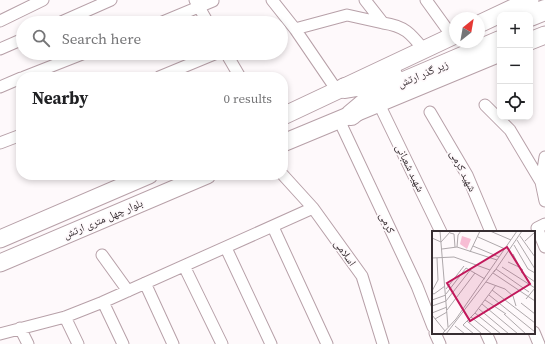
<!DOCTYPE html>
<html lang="en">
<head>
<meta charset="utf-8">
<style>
  :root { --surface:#fff; --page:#f6f6f6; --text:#202124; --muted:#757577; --line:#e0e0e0 }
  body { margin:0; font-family:"Source Serif 4","Noto Naskh Arabic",serif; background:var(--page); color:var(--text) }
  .controls { position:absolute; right:12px; top:12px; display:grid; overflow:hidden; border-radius:8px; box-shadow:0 2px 6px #0003 }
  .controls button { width:36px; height:36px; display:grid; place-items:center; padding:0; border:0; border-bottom:1px solid var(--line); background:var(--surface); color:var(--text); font:20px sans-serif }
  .compass { position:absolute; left:449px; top:12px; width:36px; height:36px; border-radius:50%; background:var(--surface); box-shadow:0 2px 6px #0003; rotate:31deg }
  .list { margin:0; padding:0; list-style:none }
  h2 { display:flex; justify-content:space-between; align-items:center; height:52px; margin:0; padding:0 16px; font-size:17px }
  h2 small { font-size:13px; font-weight:400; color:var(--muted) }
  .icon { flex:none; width:22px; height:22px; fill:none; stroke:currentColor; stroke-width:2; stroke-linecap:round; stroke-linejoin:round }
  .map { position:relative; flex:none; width:545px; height:344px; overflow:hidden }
  .search { position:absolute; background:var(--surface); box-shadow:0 2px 6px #0003; left:16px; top:16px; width:272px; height:44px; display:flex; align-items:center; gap:10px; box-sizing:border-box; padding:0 14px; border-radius:22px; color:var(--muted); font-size:15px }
  .panel { position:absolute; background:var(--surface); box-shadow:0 2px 6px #0003; left:16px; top:72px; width:272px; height:108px; border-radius:16px }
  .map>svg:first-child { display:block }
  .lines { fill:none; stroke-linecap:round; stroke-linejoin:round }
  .street-casing { stroke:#b7a0a8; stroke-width:13 }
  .primary-casing { stroke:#b7a0a8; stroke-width:19 }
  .highway-casing { stroke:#b7a0a8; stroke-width:22 }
  .street { stroke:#fff; stroke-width:11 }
  .primary { stroke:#fff; stroke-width:17 }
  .highway { stroke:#fff; stroke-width:20 }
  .labels { text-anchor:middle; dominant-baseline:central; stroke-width:3.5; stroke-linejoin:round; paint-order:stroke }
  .street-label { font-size:11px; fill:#372e32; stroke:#fef9fb }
  .inset-road { fill:none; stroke:#aea8ab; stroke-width:1 }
  .view { fill:#c2185b; fill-opacity:0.15; stroke:#c2185b; stroke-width:2 }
  .inset-edge { fill:none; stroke:#372e32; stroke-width:2 }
</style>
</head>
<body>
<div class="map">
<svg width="545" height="344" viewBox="0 0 545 344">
  <rect width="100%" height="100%" fill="#fef9fb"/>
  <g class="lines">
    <defs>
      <path id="street" d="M195,0l13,23
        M272,0l23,29 43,63
        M365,0l18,23c22,3 28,11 41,27
        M426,0l26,36
        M0,21l43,-21
        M59,23l52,-23
        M160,23l53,-22
        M295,29l52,-14 36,8
        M0,49l23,-10
        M226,53l14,24
        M24,77l61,-24
        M159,77l58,-24
        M0,87l21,-9
        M379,104l62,128
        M485,105l25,25 31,52 4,19
        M430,112l37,63 24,57
        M339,120l78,166 16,41
        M0,143l21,-8
        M283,175l30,33 49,68 21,68
        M541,182l4,-25
        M545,224l-8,4 8,19
        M273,227l54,117
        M226,248l45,96
        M102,255l26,36
        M184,266l38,78
        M145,283l28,61
        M103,302l20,42
        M65,317l13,27
        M20,328l8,16
        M534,332l5,12
        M435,333l5,11
        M486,333l5,11
        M0,334l65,-17 38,-15 210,-94"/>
      <path id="primary" d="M479,24l51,-24
        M530,41l15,-6
        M283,116l172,-81
        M283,143l217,-90
        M0,239l149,-64
        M0,263l207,-88"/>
      <path id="highway" d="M530,16l15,-6
        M345,88l30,-5 17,-8
        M351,115l25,-21 124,-53"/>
    </defs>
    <!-- street casing -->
    <use href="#street" class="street-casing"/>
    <!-- primary casing -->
    <use href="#primary" class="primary-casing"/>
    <!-- highway casing -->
    <use href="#highway" class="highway-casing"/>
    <!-- street -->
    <use href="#street" class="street"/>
    <!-- primary -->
    <use href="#primary" class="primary"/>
    <!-- highway -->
    <use href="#highway" class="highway"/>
  </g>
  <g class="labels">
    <!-- street labels -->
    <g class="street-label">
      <text transform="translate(423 74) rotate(-23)">زیر گذر ارتش</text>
      <text transform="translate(410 168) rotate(64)">شهید شعبانی</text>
      <text transform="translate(463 171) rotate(63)">شهید کرمی</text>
      <text transform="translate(103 219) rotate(-23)">بلوار چهل متری ارتش</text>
      <text transform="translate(387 223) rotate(65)">کرمی</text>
      <text transform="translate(345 253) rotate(55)">اسلامی</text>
    </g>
  </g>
  <!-- overview -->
  <g transform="translate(432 231)">
    <rect width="103" height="103" fill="#fef9fb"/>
    <path d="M30,5l9,3 -4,10 -7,-5z" fill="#f7bdd4"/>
    <path class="inset-road" d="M8,0l8,96M58,0l21,9M18,2l4,1 1,13M88,5l15,21M46,6l27,12M0,7l9,4 10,-11M85,9l18,29M93,10l10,-9M82,14l14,24 7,4M41,15l26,11M25,16l1,-12 3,-4M10,18l15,-2 40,13M38,21l10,-21M81,23l6,12M0,27l22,-1 36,13M76,31l11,5 4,3 -2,2 14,10M70,36l33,21M64,38l33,23M62,41l28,-41M61,42l42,28M54,51l19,7 8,7 3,10M14,58l18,-23M60,59l43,33M0,60l6,-11 -1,-22M0,62l2,1 11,-8M14,63l20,-26 19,11M57,64l46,37M94,68l9,-11M0,69l14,-5M53,69l21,14M89,72l14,11M50,73l36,30M0,75l14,-5 25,-32M47,78l30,25M15,79l28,-37M0,82l15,-6M43,82l26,21M72,83l22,20M0,84l13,16M39,86l21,17M3,88l12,-7M35,90l15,13M23,95l10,8M10,103l14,-15 61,-88M14,103l49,-64M42,103l-11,-9 12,-12 21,-28"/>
    <path class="view" d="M75,16l23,37 -60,37 -23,-38z"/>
    <rect width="103" height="103" class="inset-edge"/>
  </g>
</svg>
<div class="controls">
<button>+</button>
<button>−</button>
<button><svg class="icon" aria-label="locate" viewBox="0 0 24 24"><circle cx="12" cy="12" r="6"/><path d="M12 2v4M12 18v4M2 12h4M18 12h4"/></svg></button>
</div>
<svg class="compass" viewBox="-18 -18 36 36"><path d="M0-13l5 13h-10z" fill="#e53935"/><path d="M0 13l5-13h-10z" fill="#757577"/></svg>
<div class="search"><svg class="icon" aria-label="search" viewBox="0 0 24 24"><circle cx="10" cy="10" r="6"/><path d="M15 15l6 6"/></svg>Search here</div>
<section class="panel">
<h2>Nearby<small>0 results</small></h2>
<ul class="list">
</ul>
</section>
</div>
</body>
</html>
